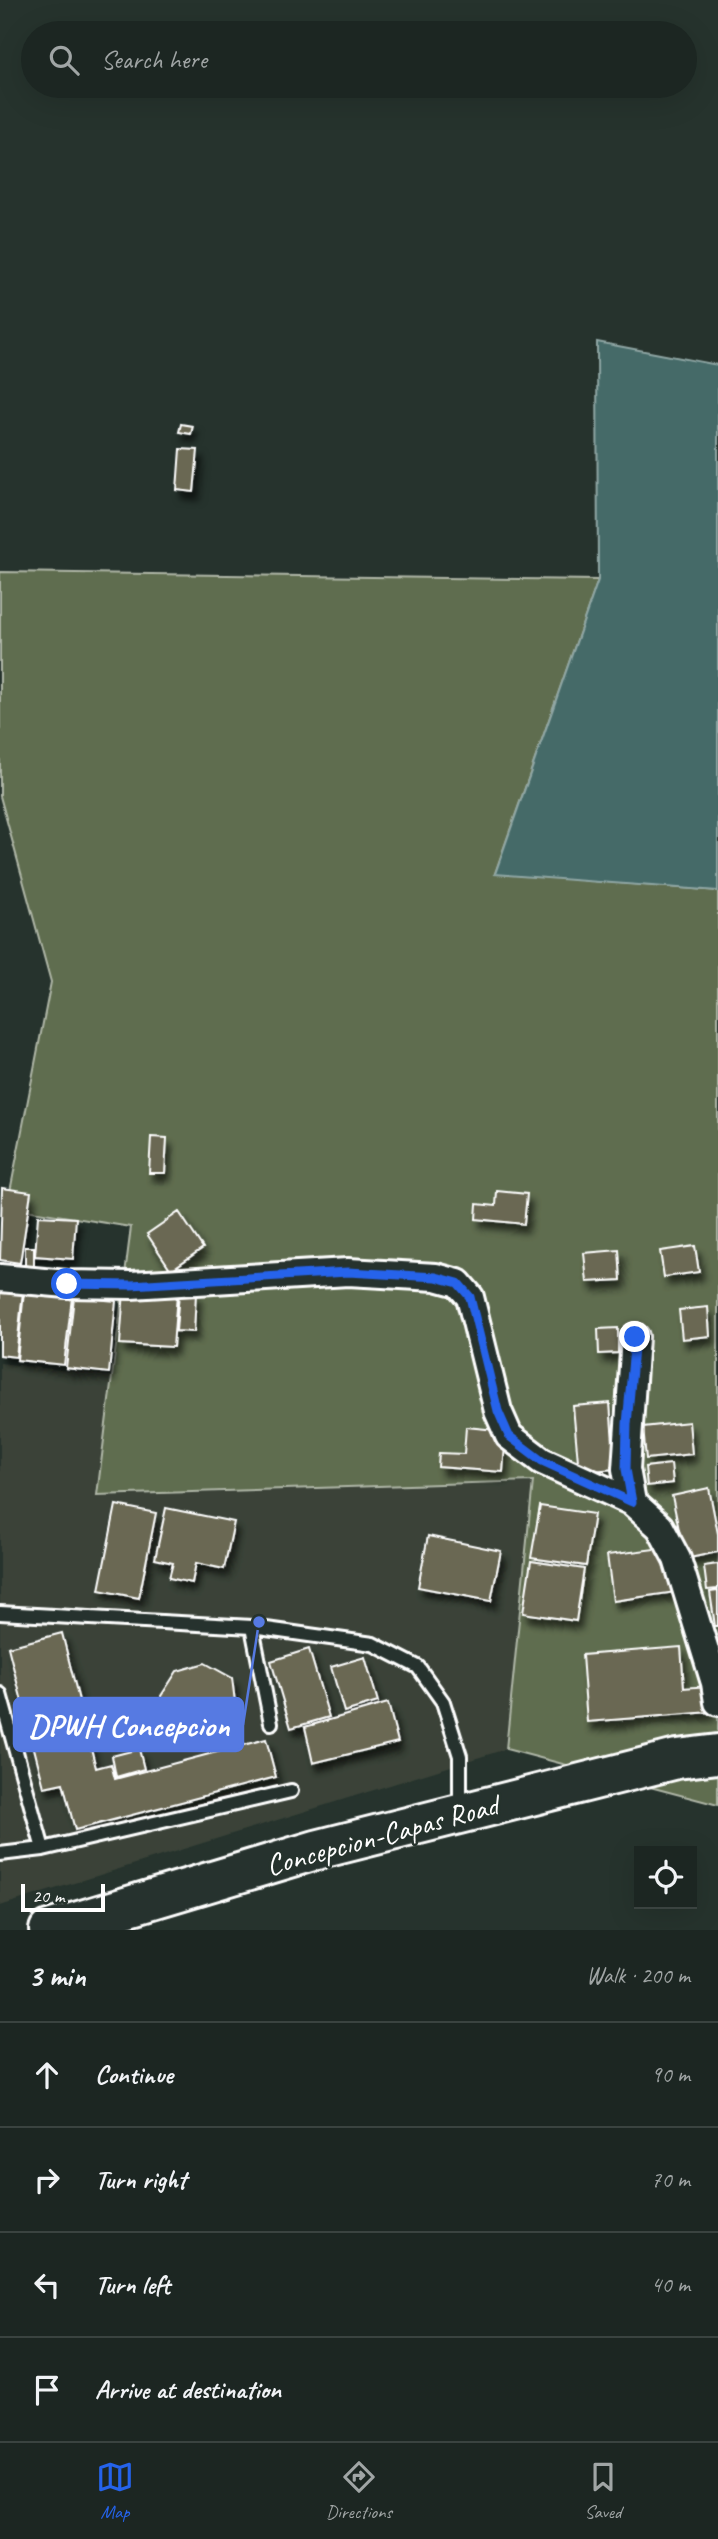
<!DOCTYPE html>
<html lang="en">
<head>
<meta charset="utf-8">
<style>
  :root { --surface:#1c2622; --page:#252e2a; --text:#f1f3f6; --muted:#a0a5a5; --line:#3a4340; --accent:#2563eb }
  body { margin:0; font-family:Caveat,sans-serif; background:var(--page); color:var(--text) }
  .controls { position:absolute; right:21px; bottom:21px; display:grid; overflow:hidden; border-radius:0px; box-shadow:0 7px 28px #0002 }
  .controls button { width:63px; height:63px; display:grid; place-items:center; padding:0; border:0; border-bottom:2px solid var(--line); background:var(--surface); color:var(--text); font:35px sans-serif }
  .scale { position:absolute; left:21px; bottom:18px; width:84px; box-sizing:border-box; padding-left:7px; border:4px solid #fff; border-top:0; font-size:19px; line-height:24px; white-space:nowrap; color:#fff; -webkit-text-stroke:5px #26332d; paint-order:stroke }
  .stop { position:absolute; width:21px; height:21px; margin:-16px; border:5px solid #2563eb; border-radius:50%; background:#fff }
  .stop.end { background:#2563eb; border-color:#fff; box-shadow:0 2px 7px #0008 }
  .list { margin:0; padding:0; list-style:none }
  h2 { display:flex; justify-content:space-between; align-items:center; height:91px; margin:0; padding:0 28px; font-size:30px }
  h2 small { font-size:23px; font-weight:400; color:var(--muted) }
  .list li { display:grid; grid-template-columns:46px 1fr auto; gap:21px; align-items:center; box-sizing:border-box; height:105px; padding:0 28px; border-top:2px solid var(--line) }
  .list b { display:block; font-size:26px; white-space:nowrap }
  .list em { font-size:23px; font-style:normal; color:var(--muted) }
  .icon { flex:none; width:38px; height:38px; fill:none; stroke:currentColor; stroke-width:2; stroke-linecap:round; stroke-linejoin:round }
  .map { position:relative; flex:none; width:718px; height:1930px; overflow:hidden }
  .search { position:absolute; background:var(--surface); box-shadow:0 7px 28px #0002; left:21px; right:21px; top:21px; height:77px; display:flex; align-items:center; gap:18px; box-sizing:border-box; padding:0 24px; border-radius:38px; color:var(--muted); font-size:26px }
  .sheet { height:511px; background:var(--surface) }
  nav { display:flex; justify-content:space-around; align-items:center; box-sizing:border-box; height:98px; border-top:2px solid var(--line); background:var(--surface); font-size:19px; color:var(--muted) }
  nav a { display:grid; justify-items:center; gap:4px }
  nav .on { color:var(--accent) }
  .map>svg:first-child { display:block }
  .built { fill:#3a4338 }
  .green { fill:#5f6d4f; stroke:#afb6a7; stroke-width:2 }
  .water { fill:#456a68; stroke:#8fa6a4; stroke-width:2 }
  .building { fill:#6a6853; stroke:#fff; stroke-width:2; filter:url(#shadow) }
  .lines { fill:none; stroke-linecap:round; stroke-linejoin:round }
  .lane-casing { stroke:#fff; stroke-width:18 }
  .street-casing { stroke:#fff; stroke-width:32 }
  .primary-casing { stroke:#fff; stroke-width:44 }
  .lane { stroke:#26332d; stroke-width:12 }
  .street { stroke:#26332d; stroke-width:26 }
  .primary { stroke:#26332d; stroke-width:38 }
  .route { stroke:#2563eb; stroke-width:9 }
  .labels { text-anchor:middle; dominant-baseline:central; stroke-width:5; stroke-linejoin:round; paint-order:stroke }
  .street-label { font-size:30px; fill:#fff; stroke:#26332d }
  .leader { fill:none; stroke:#567ae2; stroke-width:2.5 }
  .callout-dot { fill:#567ae2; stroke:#26332d; stroke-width:2.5 }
  .callout { fill:#567ae2; stroke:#567ae2; stroke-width:2.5 }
  .callout-label { font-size:32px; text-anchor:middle; font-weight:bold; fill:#fff }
</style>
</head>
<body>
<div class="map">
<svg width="718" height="1930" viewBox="0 0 718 1930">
  <defs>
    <filter id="shadow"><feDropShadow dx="4.5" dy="8" stdDeviation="3.5" flood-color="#0009"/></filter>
  </defs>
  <rect width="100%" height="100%" fill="#26332d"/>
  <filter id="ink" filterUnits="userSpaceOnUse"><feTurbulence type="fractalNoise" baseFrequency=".0143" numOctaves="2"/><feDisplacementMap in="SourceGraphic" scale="14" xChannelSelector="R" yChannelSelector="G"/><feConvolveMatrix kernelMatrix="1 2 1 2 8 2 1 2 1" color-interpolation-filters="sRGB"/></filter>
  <g filter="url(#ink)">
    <!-- built -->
    <path class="built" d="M0,1363l113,13 -16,119 436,-14 -27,268 -506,157z"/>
    <!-- green -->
    <path class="green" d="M0,572l598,8 -103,293 223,18v914l-212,-56 27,-268 -436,14 34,-268 -124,-20 44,-225 -51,-186z"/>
    <!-- water -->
    <path class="water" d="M597,342l121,23v526l-223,-17 103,-294z"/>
    <!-- building -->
    <path class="building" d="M181,424l12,2 -2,8 -12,-2z
      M180,449l18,1 -4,42 -17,-2z
      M151,1137l16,1 -2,35h-16z
      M2,1188l29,4 -11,71 -20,-3z
      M497,1191l30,3 -3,30 -48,-5 1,-15 19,2z
      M179,1212l24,36 -32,22 -24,-36z
      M38,1216l38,2 -3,41 -38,-3z
      M695,1246l4,26 -35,5 -4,-26z
      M25,1247h9v20h-9z
      M619,1250l2,30 -34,2 -3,-29z
      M0,1289l23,2 -7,66 -16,-2z
      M124,1291l53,3 -4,53 -53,-3z
      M24,1292l48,5 -8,68 -47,-5z
      M179,1292l17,1 -2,39 -18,-1z
      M74,1297l42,4 -7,72 -43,-5z
      M708,1307l2,29 -28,3 -3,-29z
      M618,1328v25l-19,1 -1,-25z
      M610,1403l5,66 -36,3 -6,-66z
      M689,1422l3,32 -46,5 -3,-32z
      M466,1427l40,4 -3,41 -65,-5 1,-14 25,1z
      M671,1464l2,19 -26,3 -2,-19z
      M709,1488l9,46v18l-33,7 -13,-63z
      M116,1505l40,8 -17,85 -40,-8z
      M540,1506l54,8 -8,52 -55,-8z
      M166,1508l68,14 -10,47 -28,-6 -4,20 -23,-5 4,-15 -18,-4z
      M428,1536l73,15 -10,50 -73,-14z
      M670,1547l6,45 -63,9 -6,-46z
      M531,1561l53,8 -8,52 -53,-8z
      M718,1564v25l-11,1 -3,-24z
      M718,1591v35h-3l-5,-34z
      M62,1633l34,135 15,-4 4,15 151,-40 10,38 -201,53 -12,-47 -19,4 -36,-140z
      M681,1647l3,41 24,-2 2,26 -123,10 -5,-67z
      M309,1649l20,68 -38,11 -20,-67z
      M365,1657l13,45 -34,10 -13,-45z
      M205,1663l27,15 3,24 -16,26 -23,6 -28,-15 -7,-23 16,-25z
      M388,1703l10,39 -85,21 -8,-36z
      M139,1749l5,20 -28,8 -4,-21z"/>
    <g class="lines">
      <defs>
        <path id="lane" d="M0,1613l252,14 121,17 45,23 25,35 17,54v52
          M252,1627l19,96
          M0,1694l43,155 -43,5
          M43,1849l248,-58"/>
        <path id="street" d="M0,1278l67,6 64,1 217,-13 88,5 22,6 12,14 28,114 11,25 33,25 90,41 28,25 17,32 38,124 3,19
          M632,1502l-6,-33 9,-132"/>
        <path id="primary" d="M49,1930l267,-80 361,-91 41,-5"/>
      </defs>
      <!-- lane casing -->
      <use href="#lane" class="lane-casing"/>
      <!-- street casing -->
      <use href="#street" class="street-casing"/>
      <!-- primary casing -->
      <use href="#primary" class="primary-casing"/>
      <!-- lane -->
      <use href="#lane" class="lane"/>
      <!-- street -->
      <use href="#street" class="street"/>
      <!-- primary -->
      <use href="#primary" class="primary"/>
    </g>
  </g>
  <g class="lines" filter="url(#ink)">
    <!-- route -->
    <path class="route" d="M67,1284l64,1 217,-13 88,5 22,6 12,14 28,114 11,25 33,25 90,41 -6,-33 1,-45 8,-87"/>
  </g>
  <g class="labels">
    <!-- street labels -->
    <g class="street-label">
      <text transform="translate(382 1835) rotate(-15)">Concepcion-Capas Road</text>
    </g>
  </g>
  <!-- callouts -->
  <path class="leader" d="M259 1622L243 1725"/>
  <circle class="callout-dot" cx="259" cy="1622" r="7"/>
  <rect class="callout" x="14" y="1698" width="229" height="53" rx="7"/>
  <g class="callout-label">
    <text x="129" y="1736">DPWH Concepcion</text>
  </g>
</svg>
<div class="controls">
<button><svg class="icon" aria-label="locate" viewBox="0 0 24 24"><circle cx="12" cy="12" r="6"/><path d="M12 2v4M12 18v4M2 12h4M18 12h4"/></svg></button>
</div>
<div class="scale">20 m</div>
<div class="stop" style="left:67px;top:1284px"></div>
<div class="stop end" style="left:635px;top:1337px"></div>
<div class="search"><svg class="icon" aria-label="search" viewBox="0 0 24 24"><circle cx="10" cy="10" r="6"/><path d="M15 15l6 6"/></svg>Search here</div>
</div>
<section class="sheet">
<h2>3 min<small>Walk · 200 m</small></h2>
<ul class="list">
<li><svg class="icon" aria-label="ahead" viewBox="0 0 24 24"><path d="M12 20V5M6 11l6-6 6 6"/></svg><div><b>Continue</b></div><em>90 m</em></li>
<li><svg class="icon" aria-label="right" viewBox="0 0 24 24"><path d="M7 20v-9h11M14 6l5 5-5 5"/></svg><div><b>Turn right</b></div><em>70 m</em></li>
<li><svg class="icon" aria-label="left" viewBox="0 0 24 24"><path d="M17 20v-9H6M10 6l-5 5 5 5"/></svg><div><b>Turn left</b></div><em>40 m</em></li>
<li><svg class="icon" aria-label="arrive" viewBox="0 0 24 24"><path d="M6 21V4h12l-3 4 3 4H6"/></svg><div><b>Arrive at destination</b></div></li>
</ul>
</section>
<nav>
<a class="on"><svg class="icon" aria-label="map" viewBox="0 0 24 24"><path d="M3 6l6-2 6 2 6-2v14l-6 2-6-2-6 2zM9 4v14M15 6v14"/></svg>Map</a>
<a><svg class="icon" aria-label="directions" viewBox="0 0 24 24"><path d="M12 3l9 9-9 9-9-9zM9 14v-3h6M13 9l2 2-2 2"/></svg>Directions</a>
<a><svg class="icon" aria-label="saved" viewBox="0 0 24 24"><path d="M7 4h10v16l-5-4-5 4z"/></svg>Saved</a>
</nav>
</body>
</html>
